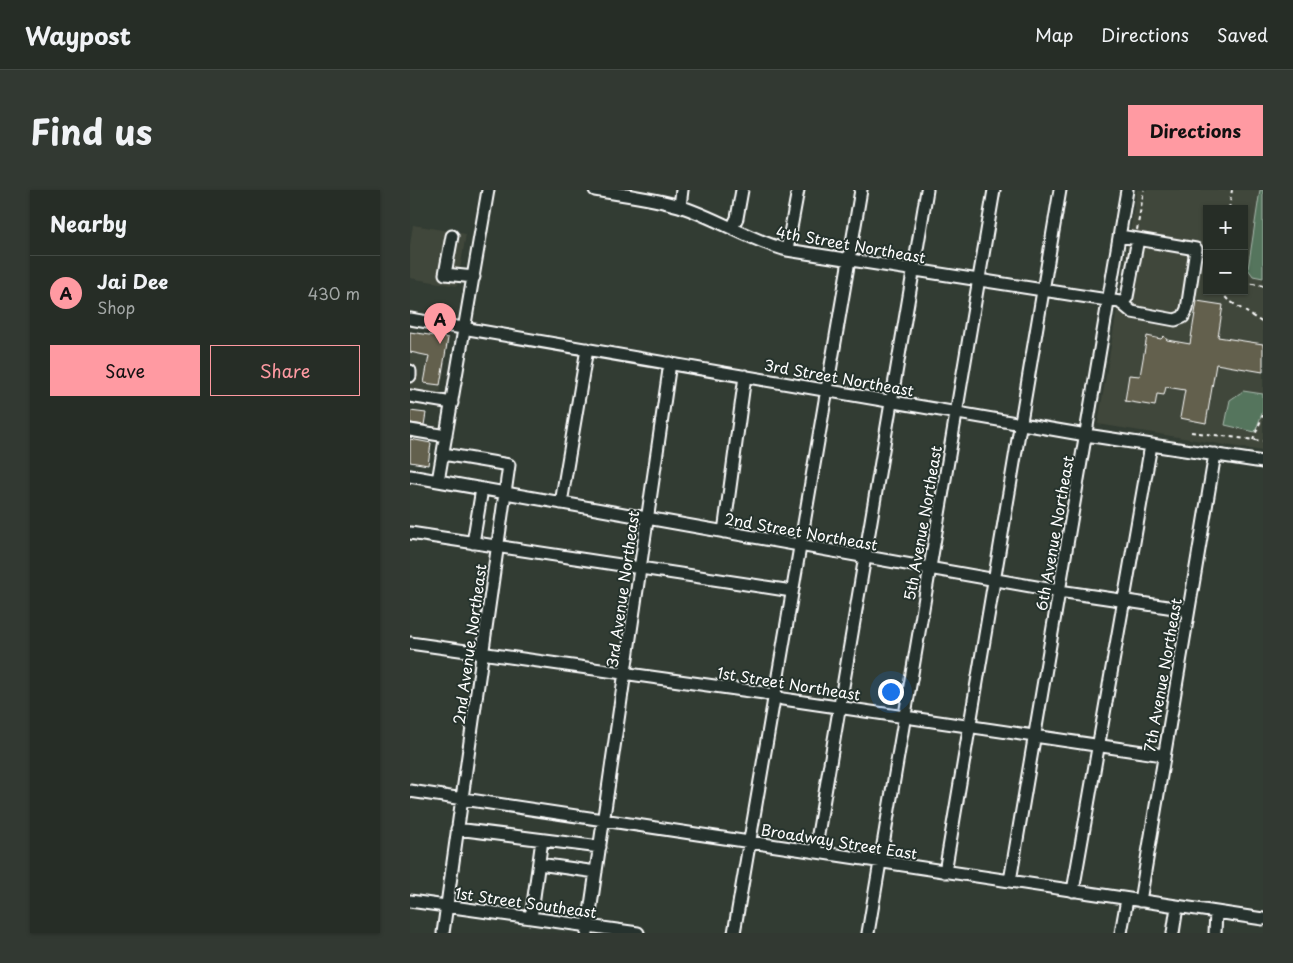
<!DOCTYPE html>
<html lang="en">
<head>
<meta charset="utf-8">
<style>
  :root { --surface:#262d26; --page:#323932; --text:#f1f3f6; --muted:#a4a8a7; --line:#424943; --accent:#ff9aa2 }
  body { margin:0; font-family:"Playpen Sans",sans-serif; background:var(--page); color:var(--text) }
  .controls { position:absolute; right:15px; top:15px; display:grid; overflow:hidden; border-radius:0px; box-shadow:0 1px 4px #0004 }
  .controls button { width:45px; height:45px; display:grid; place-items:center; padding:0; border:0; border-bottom:1px solid var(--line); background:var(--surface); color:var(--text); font:25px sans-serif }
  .you { position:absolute; left:480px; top:501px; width:18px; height:18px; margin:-12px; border:4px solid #fff; border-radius:50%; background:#1a73e8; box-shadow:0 0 0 8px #1a73e833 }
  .badge { display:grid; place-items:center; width:32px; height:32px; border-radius:50%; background:var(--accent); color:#111; font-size:16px; font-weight:700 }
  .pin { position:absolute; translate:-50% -41px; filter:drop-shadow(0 1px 2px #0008) }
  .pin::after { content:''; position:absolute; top:26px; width:18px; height:15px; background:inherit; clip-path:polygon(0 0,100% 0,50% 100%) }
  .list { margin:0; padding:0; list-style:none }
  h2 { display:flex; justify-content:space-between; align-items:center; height:65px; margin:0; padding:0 20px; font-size:21px }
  h2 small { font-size:16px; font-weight:400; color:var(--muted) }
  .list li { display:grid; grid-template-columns:32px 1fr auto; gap:15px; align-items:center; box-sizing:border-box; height:75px; padding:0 20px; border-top:1px solid var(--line) }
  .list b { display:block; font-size:19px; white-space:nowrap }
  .list p { margin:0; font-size:16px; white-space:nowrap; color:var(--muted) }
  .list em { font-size:16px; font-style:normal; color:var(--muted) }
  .actions { display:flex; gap:10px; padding:15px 20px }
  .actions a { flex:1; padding:11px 0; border:1px solid var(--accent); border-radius:0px; text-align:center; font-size:18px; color:var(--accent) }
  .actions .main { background:var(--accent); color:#111 }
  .map { position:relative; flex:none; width:853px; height:743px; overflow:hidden; border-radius:0px }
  header { display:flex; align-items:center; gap:30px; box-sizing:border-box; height:70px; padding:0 25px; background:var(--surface); border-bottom:1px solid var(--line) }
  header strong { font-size:24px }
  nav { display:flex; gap:28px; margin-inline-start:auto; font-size:18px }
  .intro { display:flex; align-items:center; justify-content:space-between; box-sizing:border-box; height:120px; padding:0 30px }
  h1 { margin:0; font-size:35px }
  .button { padding:12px 22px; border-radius:0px; background:var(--accent); color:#111; font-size:18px; font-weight:700 }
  main { display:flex; gap:30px; padding:0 30px }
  aside { flex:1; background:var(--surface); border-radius:0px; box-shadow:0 1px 4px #0004 }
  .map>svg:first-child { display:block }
  .built { fill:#41473b; fill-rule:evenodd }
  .green { fill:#54745d; stroke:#aabaae }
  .building { fill:#64614d; stroke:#fff }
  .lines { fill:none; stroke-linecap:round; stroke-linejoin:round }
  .minor-casing { stroke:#fff; stroke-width:15 }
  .path { stroke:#fff; stroke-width:2; stroke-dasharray:4 4; stroke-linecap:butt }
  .minor { stroke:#26332d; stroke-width:11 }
  .labels { text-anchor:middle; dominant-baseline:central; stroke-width:4; stroke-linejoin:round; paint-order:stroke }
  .street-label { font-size:15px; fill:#fff; stroke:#26332d }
</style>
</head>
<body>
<header>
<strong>Waypost</strong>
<nav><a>Map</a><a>Directions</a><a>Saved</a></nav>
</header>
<div class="intro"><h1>Find us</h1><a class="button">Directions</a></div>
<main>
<aside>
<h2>Nearby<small></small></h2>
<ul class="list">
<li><span class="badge">A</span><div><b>Jai Dee</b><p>Shop</p></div><em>430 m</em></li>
</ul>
<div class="actions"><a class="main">Save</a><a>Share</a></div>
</aside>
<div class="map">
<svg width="853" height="743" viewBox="0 0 853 743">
  <rect width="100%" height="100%" fill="#323c33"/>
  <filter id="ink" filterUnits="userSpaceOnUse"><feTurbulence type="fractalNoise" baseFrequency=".02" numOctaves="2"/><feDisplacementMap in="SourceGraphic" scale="10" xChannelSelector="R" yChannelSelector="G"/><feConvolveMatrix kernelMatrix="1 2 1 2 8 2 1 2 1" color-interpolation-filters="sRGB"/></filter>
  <g filter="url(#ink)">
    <!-- built -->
    <path class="built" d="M727,0h126v261l-165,-27zM797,19h37v82h-37z
      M3,35l53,9 -9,52 -47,-8v-33z
      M0,141l39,7 -10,62 -29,-5z"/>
    <!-- green -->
    <path class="green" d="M850,0h3v88l-10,-2 -5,-7z
      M833,201l20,3v17l-8,21 -30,-7 5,-25z"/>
    <!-- building -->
    <path class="building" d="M787,111l26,4 -5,32 45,7v28l-47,-8 -10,59 -26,-5 5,-28 -19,-3 -2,8 -7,-1 -2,12 -30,-5 4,-26 11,1 7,-40 14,3 3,-3 3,4 23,4z
      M0,142l38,6 -8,47 -16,-2 5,-27 -19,-4z
      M0,221l16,2 -2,12 -14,-2z
      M0,249l21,4 -3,22 -18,-3z"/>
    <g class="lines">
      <defs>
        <path id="minor" d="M185,0c28,5 57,8 84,16 38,12 70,34 108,44l333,52 12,10 43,8 8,-3 4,-8 9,-60 -76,-13
          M270,16l2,-16
          M322,38l5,-10 5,-28
          M42,46l-7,38 29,3
          M377,60l11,-60
          M712,114l5,-7 11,-58
          M0,129l676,116 177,27
          M0,181v5
          M0,206l42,7
          M0,240l36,6
          M33,264l66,11 -66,468
          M0,286l649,115 129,19
          M28,291l50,-291
          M151,313l26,-154
          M314,342l21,-156
          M0,343l382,58
          M63,353l9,-54
          M0,453l354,50 19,6 380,56
          M0,601l853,128
          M47,639l143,18
          M405,662l112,-662
          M129,674l57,8
          M535,682l115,-682
          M600,691l117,-691
          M663,701l78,-446
          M0,711l228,32
          M730,711l75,-447
          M121,728l11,-78
          M177,743l83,-570
          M324,743l127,-743
          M458,743l126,-743
          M711,743l6,-34
          M763,743l4,-26
          M805,743l1,-21"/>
      </defs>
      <!-- minor casing -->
      <use href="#minor" class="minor-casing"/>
      <!-- path -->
      <path class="path" d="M819,19l3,-19
        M727,40l7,-40
        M834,92l19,4
        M810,101l8,9 35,23
        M781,242l72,9
        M843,250l10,-25"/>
      <!-- minor -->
      <use href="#minor" class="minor"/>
    </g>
  </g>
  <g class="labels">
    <!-- street labels -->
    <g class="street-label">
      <text transform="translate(441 54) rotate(10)">4th Street Northeast</text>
      <text transform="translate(429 187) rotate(10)">3rd Street Northeast</text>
      <text transform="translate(512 333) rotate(-80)">5th Avenue Northeast</text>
      <text transform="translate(391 341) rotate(10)">2nd Street Northeast</text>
      <text transform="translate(644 343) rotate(-80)">6th Avenue Northeast</text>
      <text transform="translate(212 399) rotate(-82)">3rd Avenue Northeast</text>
      <text transform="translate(59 454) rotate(-82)">2nd Avenue Northeast</text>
      <text transform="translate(752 485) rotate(-80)">7th Avenue Northeast</text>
      <text transform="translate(379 493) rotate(9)">1st Street Northeast</text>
      <text transform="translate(429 651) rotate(9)">Broadway Street East</text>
      <text transform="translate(116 712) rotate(8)">1st Street Southeast</text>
    </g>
  </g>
</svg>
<div class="controls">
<button>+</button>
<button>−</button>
</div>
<div class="you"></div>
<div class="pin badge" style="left:30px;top:154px">A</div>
</div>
</main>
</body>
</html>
